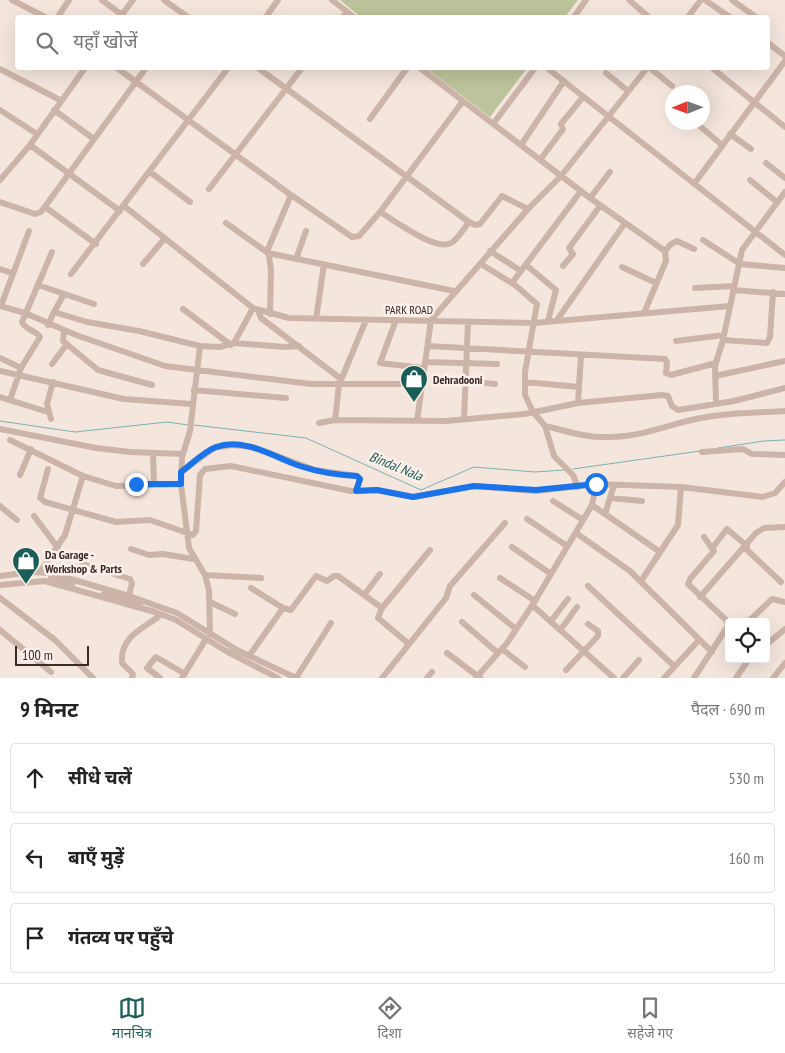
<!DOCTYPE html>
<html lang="hi">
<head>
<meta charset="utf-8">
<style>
  :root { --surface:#fff; --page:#f6f6f6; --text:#222; --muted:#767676; --line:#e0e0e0; --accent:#1b5d59 }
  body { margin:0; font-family:"PT Sans Narrow","Noto Sans Devanagari",sans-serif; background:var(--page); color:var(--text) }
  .controls { position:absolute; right:15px; bottom:15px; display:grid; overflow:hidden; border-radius:5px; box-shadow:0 5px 20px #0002 }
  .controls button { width:45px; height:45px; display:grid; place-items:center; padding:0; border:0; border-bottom:1px solid var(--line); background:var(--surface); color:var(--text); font:25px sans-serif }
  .compass { position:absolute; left:665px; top:85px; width:45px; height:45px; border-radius:50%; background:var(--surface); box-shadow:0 5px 20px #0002; rotate:269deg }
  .scale { position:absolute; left:15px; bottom:12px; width:74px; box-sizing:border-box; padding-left:5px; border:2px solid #392b28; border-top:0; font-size:14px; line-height:18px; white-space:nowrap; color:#392b28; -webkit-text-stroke:4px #fbf1ea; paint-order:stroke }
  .stop { position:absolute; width:15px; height:15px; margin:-11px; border:4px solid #1a73e8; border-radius:50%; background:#fff }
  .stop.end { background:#1a73e8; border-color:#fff; box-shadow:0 1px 5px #0008 }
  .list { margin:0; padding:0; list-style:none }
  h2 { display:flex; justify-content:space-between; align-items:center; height:65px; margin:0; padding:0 20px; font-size:21px }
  h2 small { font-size:16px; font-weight:400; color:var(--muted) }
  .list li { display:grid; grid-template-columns:32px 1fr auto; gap:15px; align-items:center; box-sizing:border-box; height:70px; margin:0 10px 10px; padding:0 10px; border:1px solid var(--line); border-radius:5px }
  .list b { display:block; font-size:19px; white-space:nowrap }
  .list em { font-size:16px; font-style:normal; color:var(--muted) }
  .icon { flex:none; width:28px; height:28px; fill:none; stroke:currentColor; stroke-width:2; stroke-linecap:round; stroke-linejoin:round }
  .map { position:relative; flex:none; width:785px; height:678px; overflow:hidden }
  .search { position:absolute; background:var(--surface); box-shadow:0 5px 20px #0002; left:15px; right:15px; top:15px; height:55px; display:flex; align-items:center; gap:12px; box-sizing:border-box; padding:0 18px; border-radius:5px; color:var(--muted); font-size:19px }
  .sheet { height:305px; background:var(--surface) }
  nav { display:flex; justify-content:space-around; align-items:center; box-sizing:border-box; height:70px; border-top:1px solid var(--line); background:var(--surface); font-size:14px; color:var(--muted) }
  nav a { display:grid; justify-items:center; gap:2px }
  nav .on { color:var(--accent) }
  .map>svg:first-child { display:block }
  .green { fill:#bcc49b }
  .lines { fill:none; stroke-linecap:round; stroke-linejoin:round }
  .stream { stroke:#7ab3ae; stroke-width:1 }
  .minor { stroke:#cdb4a8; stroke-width:6 }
  .route { stroke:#1a73e8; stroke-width:6 }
  .labels { text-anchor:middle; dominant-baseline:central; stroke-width:5; stroke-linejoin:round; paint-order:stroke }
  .street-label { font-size:12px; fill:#392b28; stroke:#fbf1ea }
  .poi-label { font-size:12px; font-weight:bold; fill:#392b28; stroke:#fbf1ea; text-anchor:start }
  .water-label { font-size:14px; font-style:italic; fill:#1b5d59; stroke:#fbf1ea }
</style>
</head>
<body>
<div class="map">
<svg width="785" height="678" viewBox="0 0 785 678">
  <rect width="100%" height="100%" fill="#f4e6dd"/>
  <!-- green -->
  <path class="green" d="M340,0h238l-13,17 -203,1z
    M426,68h101l-37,49z"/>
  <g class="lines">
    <!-- stream -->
    <path class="stream" d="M0,421l75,11 92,-10 21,3
      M194,425l112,13 115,52 53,-23 61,5 29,-2
      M718,448l46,-7 21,-1
      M573,469l127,-18"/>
    <!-- minor -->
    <path class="minor" d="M12,0l35,18
      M102,0l20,15
      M164,0l25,18
      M332,0l23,18
      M629,0l21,18
      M705,0l26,18
      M732,0l25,18
      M121,16l12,-16
      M57,18l12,-18
      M265,18l13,-18
      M342,18l5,-6
      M573,18l13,-18
      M687,18l14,-18
      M768,43l17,13
      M117,68l174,127 61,42 7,-1 21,-24 83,-111
      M258,68l211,154 6,3 5,-1 22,-28 26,13
      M420,68l170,130 75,53 1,10 -22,52
      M547,68l238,187
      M650,68l22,18
      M712,68l73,59
      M0,69l60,31
      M606,73l22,18
      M0,110l37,24
      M54,110l40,29
      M370,119l37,-51
      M695,122l27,23
      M493,124l42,-56
      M730,134l21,15
      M30,145l90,66
      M521,145l43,-64
      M540,160l23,-31 -2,-5 22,-27
      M766,163l19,15
      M150,172l40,30
      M0,180l30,-35 55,-77
      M750,180l27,22
      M694,184l91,-123
      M209,189l93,-121
      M590,198l20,-26
      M0,202l35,12 6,-2 105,-144
      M124,206l129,102 36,10 245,5 196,-17
      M45,207l51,37
      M380,212c14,8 56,40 71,31 7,-4 13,-15 18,-21
      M226,223l42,30 186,38
      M703,240l37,24 45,4
      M490,251l31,20
      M665,251l6,-7 6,-3 17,8
      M296,259l10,-28
      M143,264l22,-26
      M481,264l34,21 22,19 -12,68v23l8,17 12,14 9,30 19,19 5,12
      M526,265l30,25 -8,31
      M563,266l10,-12 -4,-6 31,-42
      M622,267l34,16
      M0,269l12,4
      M71,274l157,-206
      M512,283l69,-92
      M38,285l56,19
      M695,288l38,-2
      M733,290l52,4
      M0,306l25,7 51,22 89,31 146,18h110
      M1,306l28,-75
      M183,309l48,36
      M258,310l3,8 80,61
      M54,312l10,-18
      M270,314l1,-44 -3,-21 23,-54
      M316,319l8,-55
      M396,320l-16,43 43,5
      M557,320l68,-97
      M48,325l6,-13 33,10 52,9 61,15 20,1 14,-4 19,-35
      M64,331l-1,10 35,29 54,15
      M723,340l44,3 3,-6 3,-45
      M676,341l48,-6
      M234,343l51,4 14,-1
      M200,346l-10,85 -8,26 -1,27 8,64 16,27 4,15 1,44
      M428,346l237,13 2,3 -1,11 5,2 45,-12
      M0,358l21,10
      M425,362l72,2
      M52,364l15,-20
      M0,371l124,28 68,5
      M715,376l70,-15
      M466,381l29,3
      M525,382l54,5 -1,16
      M579,387l2,-32
      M194,390l92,8
      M0,397l48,15
      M10,400l11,-32 19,-31c-4,-7 -15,-7 -18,-15l30,-70
      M716,403l-1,-37 8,-26 19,-90 43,-58
      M51,419l-4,-15 6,-22
      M464,419l4,-97
      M335,420l4,-35 27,-65
      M417,421l14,-101 97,-111 33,-33 86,-108
      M319,423l16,-3 111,1 79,-7 53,-11 84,-8 6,1 4,10 6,4 56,-9 51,-13
      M545,426c22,5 41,12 64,11 25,0 50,-8 74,-15 33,-9 68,-9 102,-11
      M0,429l96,19 34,4 53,2
      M10,440l73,36 33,10 65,-2
      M702,452l41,-3 9,5 33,1
      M153,453l1,31
      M48,469l-8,29 5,4 71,20 34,-2 43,15 3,-4 4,-56 5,-6 26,-3 120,25 26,-1 36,7 61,-11 62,5 60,-7 85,3 82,10 12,-4 10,-11
      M181,472l33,-24 18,-3 21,2 62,23 42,6 3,3 -4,12
      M20,475l11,-26
      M610,498l32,3
      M553,501l30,19
      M592,505l68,47
      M0,506l17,14
      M605,514l9,-29
      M34,516l24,32
      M527,519l40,27
      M576,533l54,38 82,81
      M512,547l39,27
      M713,547l14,-18 20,17
      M745,548l36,34
      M131,549l18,6 14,-1 30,5
      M82,564l48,15 2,4 -3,13
      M40,572l25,-37 18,-59
      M205,575l56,3
      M0,576l31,-4 19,1 79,23 48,17 60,37 59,28
      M51,578l22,5
      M500,578l35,23
      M641,581l37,-56 3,-38
      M0,585l45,-4 110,31 21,8 50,31 52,27
      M588,586l86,80
      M251,588l32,20
      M104,593l36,11
      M364,595l16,-21
      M474,595l42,34
      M700,597l56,-64 8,-5 21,-1
      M0,598l55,42 38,38
      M210,602l25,12
      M532,605l82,73
      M382,608l48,-58
      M551,621l17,-22
      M749,621l23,-22 13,3
      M462,622l36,31
      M561,629l16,-22
      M0,630l51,42
      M766,645l19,-16
      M502,649l23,18
      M447,653l33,25
      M249,656l34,-48 8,2 25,-34 11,5 7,-5h4l44,32 -4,10 31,26
      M566,670l32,-34v-5l-10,-7
      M132,678l1,-4 -11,-11c-2,-26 19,-33 36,-46
      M160,678l-13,-10 9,-11 29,17
      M182,678l24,-39
      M296,678l35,-55
      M382,678l64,-80 4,-12 55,-63
      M427,678l5,-6
      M476,678l31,-35 28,-42 57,-96 4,-21
      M623,678l16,-18
      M664,678l35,-38
      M694,678l34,-52 -2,-6 -38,-36 2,-5 24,-28 -10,-14
      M736,678l13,-19
      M773,678l12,-15"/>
  </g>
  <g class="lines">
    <!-- route -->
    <path class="route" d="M136,484h45v-12c11,-8 22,-20 35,-25 28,-10 58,10 84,19 18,6 38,9 57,10l3,3 -4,12 21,-1 36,7 61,-11 62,4 60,-6"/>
  </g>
  <!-- icons -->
  <defs>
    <symbol id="shop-pin" viewBox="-11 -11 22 30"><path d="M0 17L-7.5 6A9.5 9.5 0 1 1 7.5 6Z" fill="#1b5d59" stroke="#fbf1ea"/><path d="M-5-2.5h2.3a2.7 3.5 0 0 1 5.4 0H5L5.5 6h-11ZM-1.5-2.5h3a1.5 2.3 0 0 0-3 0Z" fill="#fff"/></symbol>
  </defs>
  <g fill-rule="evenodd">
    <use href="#shop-pin" x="398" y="363" width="32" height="43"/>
    <use href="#shop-pin" x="10" y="545" width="32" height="43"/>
  </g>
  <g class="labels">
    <!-- street labels -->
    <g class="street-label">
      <text x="409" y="309">PARK ROAD</text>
    </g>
    <!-- poi labels -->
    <g class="poi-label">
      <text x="433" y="379">Dehradooni</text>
      <text x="45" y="554">Da Garage -<tspan x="45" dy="14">Workshop &amp; Parts</tspan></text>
    </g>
    <!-- water labels -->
    <g class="water-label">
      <text transform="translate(396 466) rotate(22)">Bindal Nala</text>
    </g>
  </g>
</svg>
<div class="controls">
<button><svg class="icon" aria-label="locate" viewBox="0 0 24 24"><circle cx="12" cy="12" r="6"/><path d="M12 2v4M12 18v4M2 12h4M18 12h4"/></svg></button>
</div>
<svg class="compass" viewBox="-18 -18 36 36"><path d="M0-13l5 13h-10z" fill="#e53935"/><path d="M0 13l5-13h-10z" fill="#767676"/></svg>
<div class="scale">100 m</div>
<div class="stop" style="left:596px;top:484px"></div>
<div class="stop end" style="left:136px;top:484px"></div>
<div class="search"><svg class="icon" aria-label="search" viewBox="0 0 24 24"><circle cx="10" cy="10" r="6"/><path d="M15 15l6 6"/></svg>यहाँ खोजें</div>
</div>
<section class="sheet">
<h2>9 मिनट<small>पैदल · 690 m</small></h2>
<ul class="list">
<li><svg class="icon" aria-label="ahead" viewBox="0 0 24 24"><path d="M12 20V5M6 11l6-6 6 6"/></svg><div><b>सीधे चलें</b></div><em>530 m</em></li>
<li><svg class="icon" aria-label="left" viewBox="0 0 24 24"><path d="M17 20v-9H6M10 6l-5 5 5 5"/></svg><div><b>बाएँ मुड़ें</b></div><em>160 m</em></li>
<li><svg class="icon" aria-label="arrive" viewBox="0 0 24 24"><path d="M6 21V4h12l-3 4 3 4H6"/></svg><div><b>गंतव्य पर पहुँचे</b></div></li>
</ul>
</section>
<nav>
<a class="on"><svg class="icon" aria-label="map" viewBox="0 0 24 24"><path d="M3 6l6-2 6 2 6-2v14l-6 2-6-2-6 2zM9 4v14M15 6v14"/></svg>मानचित्र</a>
<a><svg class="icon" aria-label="directions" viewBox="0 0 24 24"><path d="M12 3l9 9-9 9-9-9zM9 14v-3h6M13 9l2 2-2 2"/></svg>दिशा</a>
<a><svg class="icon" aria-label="saved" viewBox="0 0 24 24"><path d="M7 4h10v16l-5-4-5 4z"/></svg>सहेजे गए</a>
</nav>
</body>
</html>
